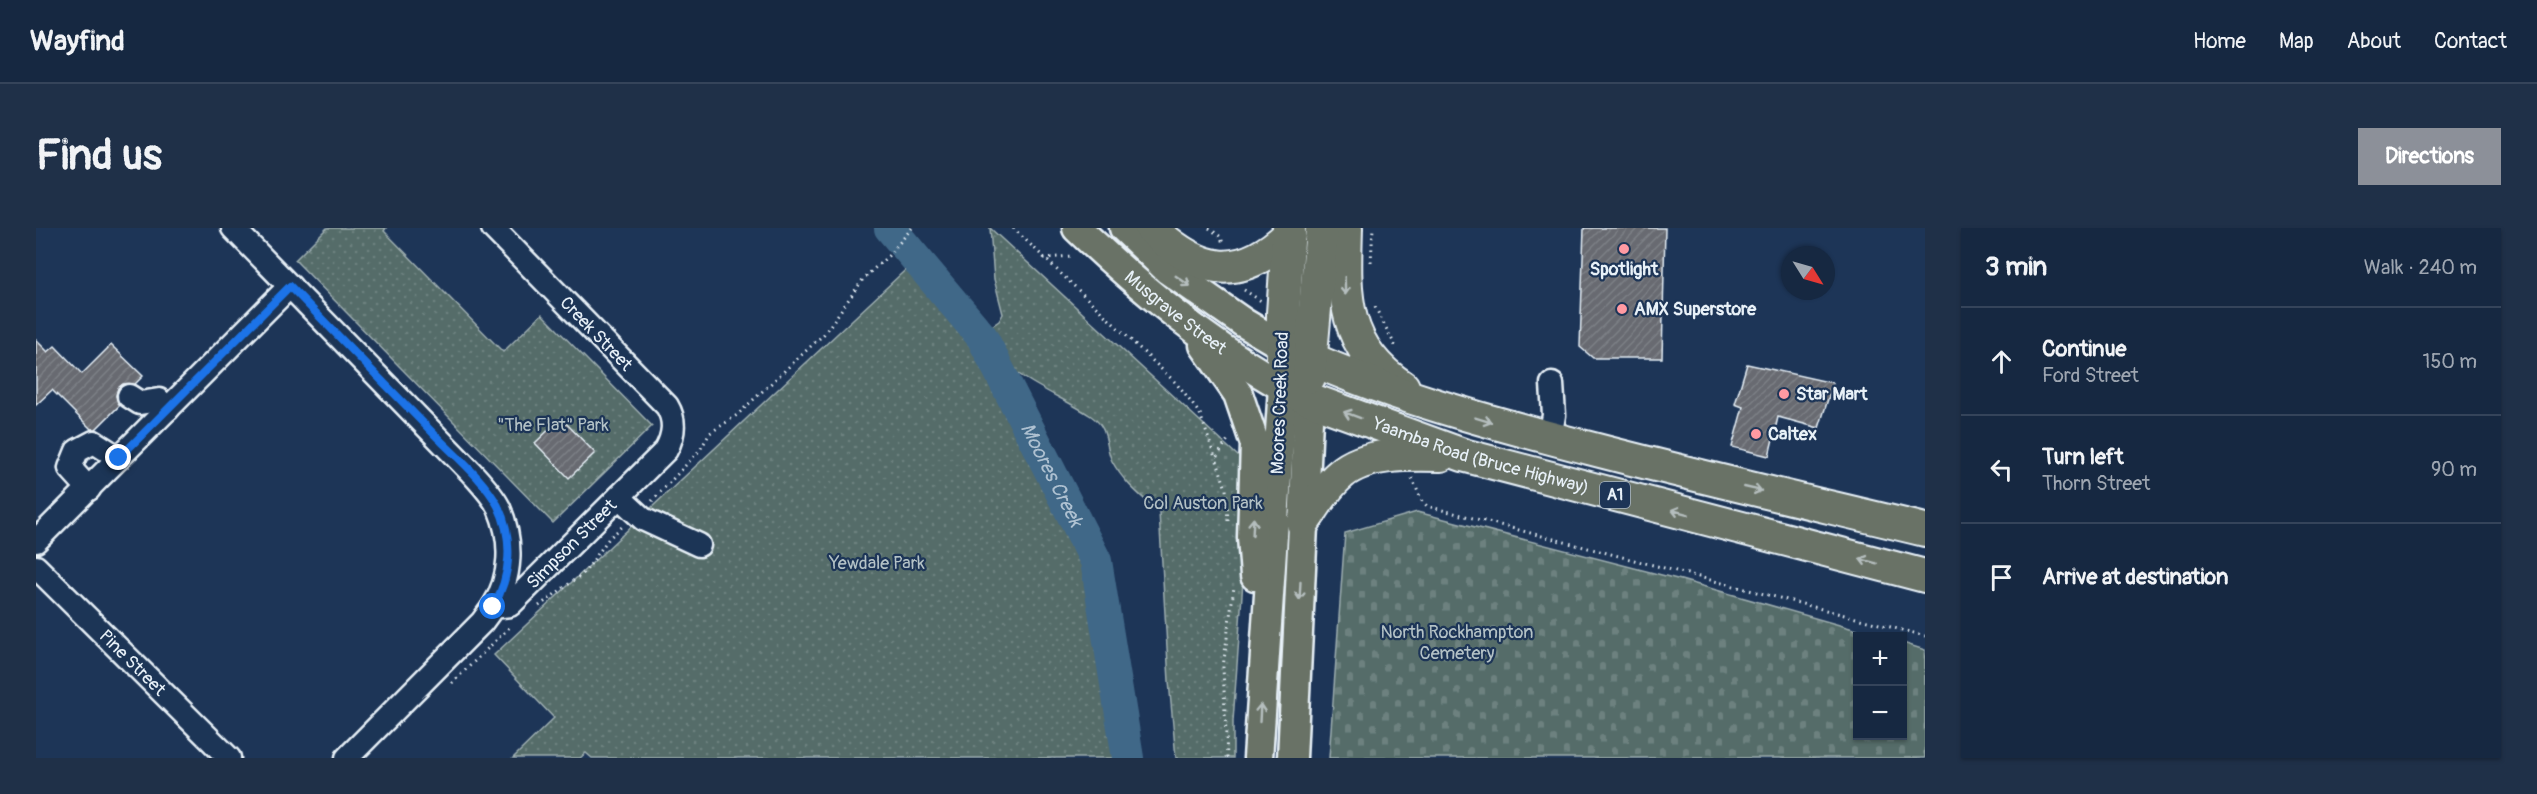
<!DOCTYPE html>
<html lang="en">
<head>
<meta charset="utf-8">
<style>
  :root { --surface:#162841; --page:#1f3048; --text:#f1f3f6; --muted:#9ea6b1; --line:#35445a; --accent:#8c9099 }
  body { margin:0; font-family:Pangolin,sans-serif; background:var(--page); color:var(--text) }
  .controls { position:absolute; right:18px; bottom:18px; display:grid; overflow:hidden; border-radius:0px; box-shadow:0 2px 4px #0004 }
  .controls button { width:54px; height:54px; display:grid; place-items:center; padding:0; border:0; border-bottom:2px solid var(--line); background:var(--surface); color:var(--text); font:30px sans-serif }
  .compass { position:absolute; left:1745px; top:18px; width:54px; height:54px; border-radius:50%; background:var(--surface); box-shadow:0 2px 4px #0004; rotate:127deg }
  .stop { position:absolute; width:18px; height:18px; margin:-14px; border:4px solid #1a73e8; border-radius:50%; background:#fff }
  .stop.end { background:#1a73e8; border-color:#fff; box-shadow:0 2px 6px #0008 }
  .list { margin:0; padding:0; list-style:none }
  h2 { display:flex; justify-content:space-between; align-items:center; height:78px; margin:0; padding:0 24px; font-size:26px }
  h2 small { font-size:20px; font-weight:400; color:var(--muted) }
  .list li { display:grid; grid-template-columns:39px 1fr auto; gap:18px; align-items:center; box-sizing:border-box; height:108px; padding:0 24px; border-top:2px solid var(--line) }
  .list b { display:block; font-size:22px; white-space:nowrap }
  .list p { margin:0; font-size:20px; white-space:nowrap; color:var(--muted) }
  .list em { font-size:20px; font-style:normal; color:var(--muted) }
  .icon { flex:none; width:33px; height:33px; fill:none; stroke:currentColor; stroke-width:2; stroke-linecap:round; stroke-linejoin:round }
  .map { position:relative; flex:none; width:1889px; height:530px; overflow:hidden; border-radius:0px }
  header { display:flex; align-items:center; gap:36px; box-sizing:border-box; height:84px; padding:0 30px; background:var(--surface); border-bottom:2px solid var(--line) }
  header strong { font-size:28px }
  nav { display:flex; gap:33px; margin-inline-start:auto; font-size:21px }
  .intro { display:flex; align-items:center; justify-content:space-between; box-sizing:border-box; height:144px; padding:0 36px }
  h1 { margin:0; font-size:42px }
  .button { padding:15px 27px; border-radius:0px; background:var(--accent); color:#fff; font-size:21px; font-weight:700 }
  main { display:flex; gap:36px; padding:0 36px }
  aside { flex:1; background:var(--surface); border-radius:0px; box-shadow:0 2px 4px #0004 }
  .map>svg:first-child { display:block }
  .cemetery { fill:url(#cemetery-stones); stroke:#9eaeb0; stroke-width:1.5 }
  .park { fill:url(#park-dots); stroke:#9eaeb0; stroke-width:1.5 }
  .lines { fill:none; stroke-linecap:round; stroke-linejoin:round }
  .river { stroke:#416888; stroke-width:32 }
  .building { fill:url(#building-hatch); stroke:#e8f1f8; stroke-width:1.5 }
  .minor-casing { stroke:#e8f1f8; stroke-width:27 }
  .major-casing { stroke:#e8f1f8; stroke-width:33 }
  .highway-casing { stroke:#e8f1f8; stroke-width:36 }
  .path { stroke:#e8f1f8; stroke-width:3; stroke-dasharray:1.5 4.5; stroke-linecap:butt }
  .minor { stroke:#1d3557; stroke-width:22 }
  .major { stroke:#697266; stroke-width:28 }
  .highway { stroke:#697266; stroke-width:32 }
  .oneway { stroke:#b5bebe }
  .route { stroke:#1a73e8; stroke-width:8 }
  .poi-dot { fill:#ff9aa2; stroke:#1d3557; stroke-width:2 }
  .labels { text-anchor:middle; dominant-baseline:central; stroke-width:4.5; stroke-linejoin:round; paint-order:stroke }
  .shield { fill:#1d3557; stroke:#abb9c8; stroke-width:1.5 }
  .shield-label { font-size:16px; font-weight:bold; fill:#e8f1f8 }
  .poi-label { font-size:18px; font-weight:bold; fill:#e8f1f8; stroke:#1d3557; text-anchor:start }
  .street-label { font-size:18px; fill:#e8f1f8; stroke:#1d3557 }
  .park-label { font-size:18px; fill:#b4c2c6; stroke:#1d3557 }
  .water-label { font-size:20px; font-style:italic; fill:#aec1d1; stroke:#1d3557 }
</style>
</head>
<body>
<header>
<strong>Wayfind</strong>
<nav><a>Home</a><a>Map</a><a>About</a><a>Contact</a></nav>
</header>
<div class="intro"><h1>Find us</h1><a class="button">Directions</a></div>
<main>
<div class="map">
<svg width="1889" height="530" viewBox="0 0 1889 530">
  <defs>
    <pattern id="cemetery-stones" width="16" height="16" patternUnits="userSpaceOnUse" patternTransform="scale(1.5)"><rect width="16" height="16" fill="#546c69"/><path d="M2 7V4a2 2 0 0 1 4 0v3zM10 15v-3a2 2 0 0 1 4 0v3z" fill="#6d817f"/></pattern>
    <pattern id="park-dots" width="8" height="8" patternUnits="userSpaceOnUse" patternTransform="scale(1.5)"><rect width="8" height="8" fill="#546c69"/><path d="M2 2h.1M6 6h.1" fill="none" stroke="#6d817f" stroke-width="1.8" stroke-linecap="round"/></pattern>
    <pattern id="building-hatch" width="6" height="6" patternUnits="userSpaceOnUse" patternTransform="scale(1.5)"><rect width="6" height="6" fill="#676a71"/><path d="M-1 1l2-2M0 6l6-6M5 7l2-2" fill="none" stroke="#7d8086"/></pattern>
  </defs>
  <rect width="100%" height="100%" fill="#1d3557"/>
  <filter id="ink" filterUnits="userSpaceOnUse"><feTurbulence type="fractalNoise" baseFrequency=".0167" numOctaves="2"/><feDisplacementMap in="SourceGraphic" scale="12" xChannelSelector="R" yChannelSelector="G"/><feConvolveMatrix kernelMatrix="1 2 1 2 8 2 1 2 1" color-interpolation-filters="sRGB"/></filter>
  <g filter="url(#ink)">
    <!-- cemetery -->
    <path class="cemetery" d="M1381,284l264,68 197,56 -20,1v99h44l1,-93 22,7v108h-596l16,-225z"/>
    <!-- park -->
    <path class="park" d="M291,0h59l-2,3 119,121 39,-38 110,112 -99,97 -258,-263z
      M954,0l261,240 -18,253v37h-57l-7,-77 -10,-169c-18,-16 -36,-30 -47,-51 -8,-17 -2,-32 -21,-45 -34,-23 -94,-42 -108,-84l16,-11 4,-7 -9,-35z
      M881,31l65,78 114,224 32,197h-536l-6,-5 -6,5h-67l41,-40 -60,-63z"/>
    <g class="lines">
      <!-- river -->
      <path class="river" id="s1" d="M854,0l92,109 114,224 32,197"/>
    </g>
    <!-- building -->
    <path class="building" d="M1548,0h81l-3,130h-69l-13,-11z
      M0,112l12,12 7,-6 27,28 29,-29 32,31 -8,8h-12l-5,4 -2,8 4,9 -24,24h-5l-39,-39 -16,15z
      M1711,136l86,19 -14,45 -41,-11 -9,39 -37,-9 11,-40 -8,-3z
      M525,190l34,35 -26,25 -34,-35z"/>
    <g class="lines">
      <defs>
        <g id="minor">
          <path d="M197,0l237,243c10,11 22,23 29,37 14,33 13,69 -6,99"/>
          <path d="M93,168l11,7 19,-3 9,9"/>
          <path d="M1514,210l4,-23 -2,-31"/>
          <path d="M53,261l-19,-21 7,-17 17,-9 25,16"/>
          <path d="M583,269l24,22 56,26"/>
          <path d="M0,313l254,-255"/>
          <path id="s2" d="M0,339l193,191"/>
          <path id="s3" d="M311,530l135,-136 11,-15 17,-2 156,-155c8,-15 10,-29 1,-44l-174,-178"/>
        </g>
        <g id="major">
          <path id="s4" d="M1041,0c66,63 127,113 206,159l-25,371"/>
          <path d="M1088,0l44,42 76,53 39,23"/>
          <path d="M1168,117l34,49 17,50 -3,93 3,39"/>
          <path d="M1256,530l17,-359"/>
        </g>
        <g id="highway">
          <path d="M1115,0c48,45 87,55 138,7"/>
          <path id="s5" d="M1253,0l-6,85v74l26,12 154,56 462,121"/>
          <path d="M1310,0c-2,66 -5,118 57,159"/>
          <path d="M1247,118c97,47 202,75 306,102 111,29 224,55 336,82"/>
          <path d="M1273,149l13,-149"/>
          <path d="M1267,295c12,-17 22,-36 38,-49 23,-21 70,-20 100,-19"/>
        </g>
      </defs>
      <!-- minor casing -->
      <use href="#minor" class="minor-casing"/>
      <!-- major casing -->
      <use href="#major" class="major-casing"/>
      <!-- highway casing -->
      <use href="#highway" class="highway-casing"/>
      <!-- path -->
      <path class="path" d="M977,0l163,155 24,31 15,43
        M1173,0l12,9 2,7
        M1008,30l29,-2
        M1335,34l2,-34
        M1208,62l17,11
        M1339,79l22,42
        M1376,250l10,23 5,5 498,130
        M616,273l48,-51 10,-17 27,-18 87,-81 40,-56 24,-22 24,-28
        M1192,293l-2,-32 -10,-31 13,-20
        M503,378l46,-34 24,-34 13,-11
        M416,455l60,-58
        M1191,530l-4,-91 11,-80"/>
      <!-- minor -->
      <use href="#minor" class="minor"/>
      <!-- major -->
      <use href="#major" class="major"/>
      <!-- highway -->
      <use href="#highway" class="highway"/>
    </g>
    <!-- one-way arrows -->
    <defs><path id="oneway-shaft" d="M-6 0H5M1.5-3L5.5 0L1.5 3" fill="none" stroke-width="1.6" stroke-linecap="round" stroke-linejoin="round" transform="scale(1.5)"/></defs>
    <g class="oneway">
      <use href="#oneway-shaft" transform="translate(1147 53) rotate(35)"/>
      <use href="#oneway-shaft" transform="translate(1309 58) rotate(88)"/>
      <use href="#oneway-shaft" transform="translate(1316 187) rotate(-160)"/>
      <use href="#oneway-shaft" transform="translate(1447 192) rotate(17)"/>
      <use href="#oneway-shaft" transform="translate(1717 261) rotate(13)"/>
      <use href="#oneway-shaft" transform="translate(1644 284) rotate(-165)"/>
      <use href="#oneway-shaft" transform="translate(1217 299) rotate(-87)"/>
      <use href="#oneway-shaft" transform="translate(1832 333) rotate(-165)"/>
      <use href="#oneway-shaft" transform="translate(1264 363) rotate(93)"/>
      <use href="#oneway-shaft" transform="translate(1224 485) rotate(-87)"/>
    </g>
  </g>
  <g class="lines" filter="url(#ink)">
    <!-- route -->
    <path class="route" d="M83,230l171,-172c47,49 94,97 141,145 22,23 52,47 67,75 16,33 13,71 -5,101"/>
  </g>
  <!-- markers -->
  <g class="poi-dot">
    <circle cx="1588" cy="21" r="6"/>
    <circle cx="1586" cy="81" r="6"/>
    <circle cx="1748" cy="166" r="6"/>
    <circle cx="1720" cy="206" r="6"/>
  </g>
  <g class="labels">
    <!-- shield labels -->
    <rect class="shield" x="1564" y="254" width="30" height="26" rx="4.5"/>
    <g class="shield-label">
      <text x="1579" y="267">A1</text>
    </g>
    <!-- poi labels -->
    <g class="poi-label">
      <text x="1588" y="41" text-anchor="middle">Spotlight</text>
      <text x="1598" y="81">AMX Superstore</text>
      <text x="1760" y="166">Star Mart</text>
      <text x="1732" y="206">Caltex</text>
    </g>
    <!-- street labels -->
    <g class="street-label">
      <text stroke="none"><textPath href="#s4" startOffset="130">Musgrave Street</textPath></text>
      <text transform="translate(560 106) rotate(46)">Creek Street</text>
      <text transform="translate(1244 175) rotate(-88)">Moores Creek Road</text>
      <text stroke="none"><textPath href="#s5" startOffset="369">Yaamba Road (Bruce Highway)</textPath></text>
      <text stroke="none"><textPath href="#s3" startOffset="314">Simpson Street</textPath></text>
      <text stroke="none"><textPath href="#s2" startOffset="136">Pine Street</textPath></text>
    </g>
    <!-- park labels -->
    <g class="park-label">
      <text x="517" y="197">"The Flat" Park</text>
      <text x="1167" y="275">Col Auston Park</text>
      <text x="841" y="335">Yewdale Park</text>
      <text x="1421" y="404">North Rockhampton<tspan x="1421" dy="21">Cemetery</tspan></text>
    </g>
    <!-- water labels -->
    <g class="water-label">
      <text stroke="none"><textPath href="#s1" startOffset="297">Moores Creek</textPath></text>
    </g>
  </g>
</svg>
<div class="controls">
<button>+</button>
<button>−</button>
</div>
<svg class="compass" viewBox="-18 -18 36 36"><path d="M0-13l5 13h-10z" fill="#e53935"/><path d="M0 13l5-13h-10z" fill="#9ea6b1"/></svg>
<div class="stop" style="left:457px;top:379px"></div>
<div class="stop end" style="left:83px;top:230px"></div>
</div>
<aside>
<h2>3 min<small>Walk · 240 m</small></h2>
<ul class="list">
<li><svg class="icon" aria-label="ahead" viewBox="0 0 24 24"><path d="M12 20V5M6 11l6-6 6 6"/></svg><div><b>Continue</b><p>Ford Street</p></div><em>150 m</em></li>
<li><svg class="icon" aria-label="left" viewBox="0 0 24 24"><path d="M17 20v-9H6M10 6l-5 5 5 5"/></svg><div><b>Turn left</b><p>Thorn Street</p></div><em>90 m</em></li>
<li><svg class="icon" aria-label="arrive" viewBox="0 0 24 24"><path d="M6 21V4h12l-3 4 3 4H6"/></svg><div><b>Arrive at destination</b></div></li>
</ul>
</aside>
</main>
</body>
</html>
